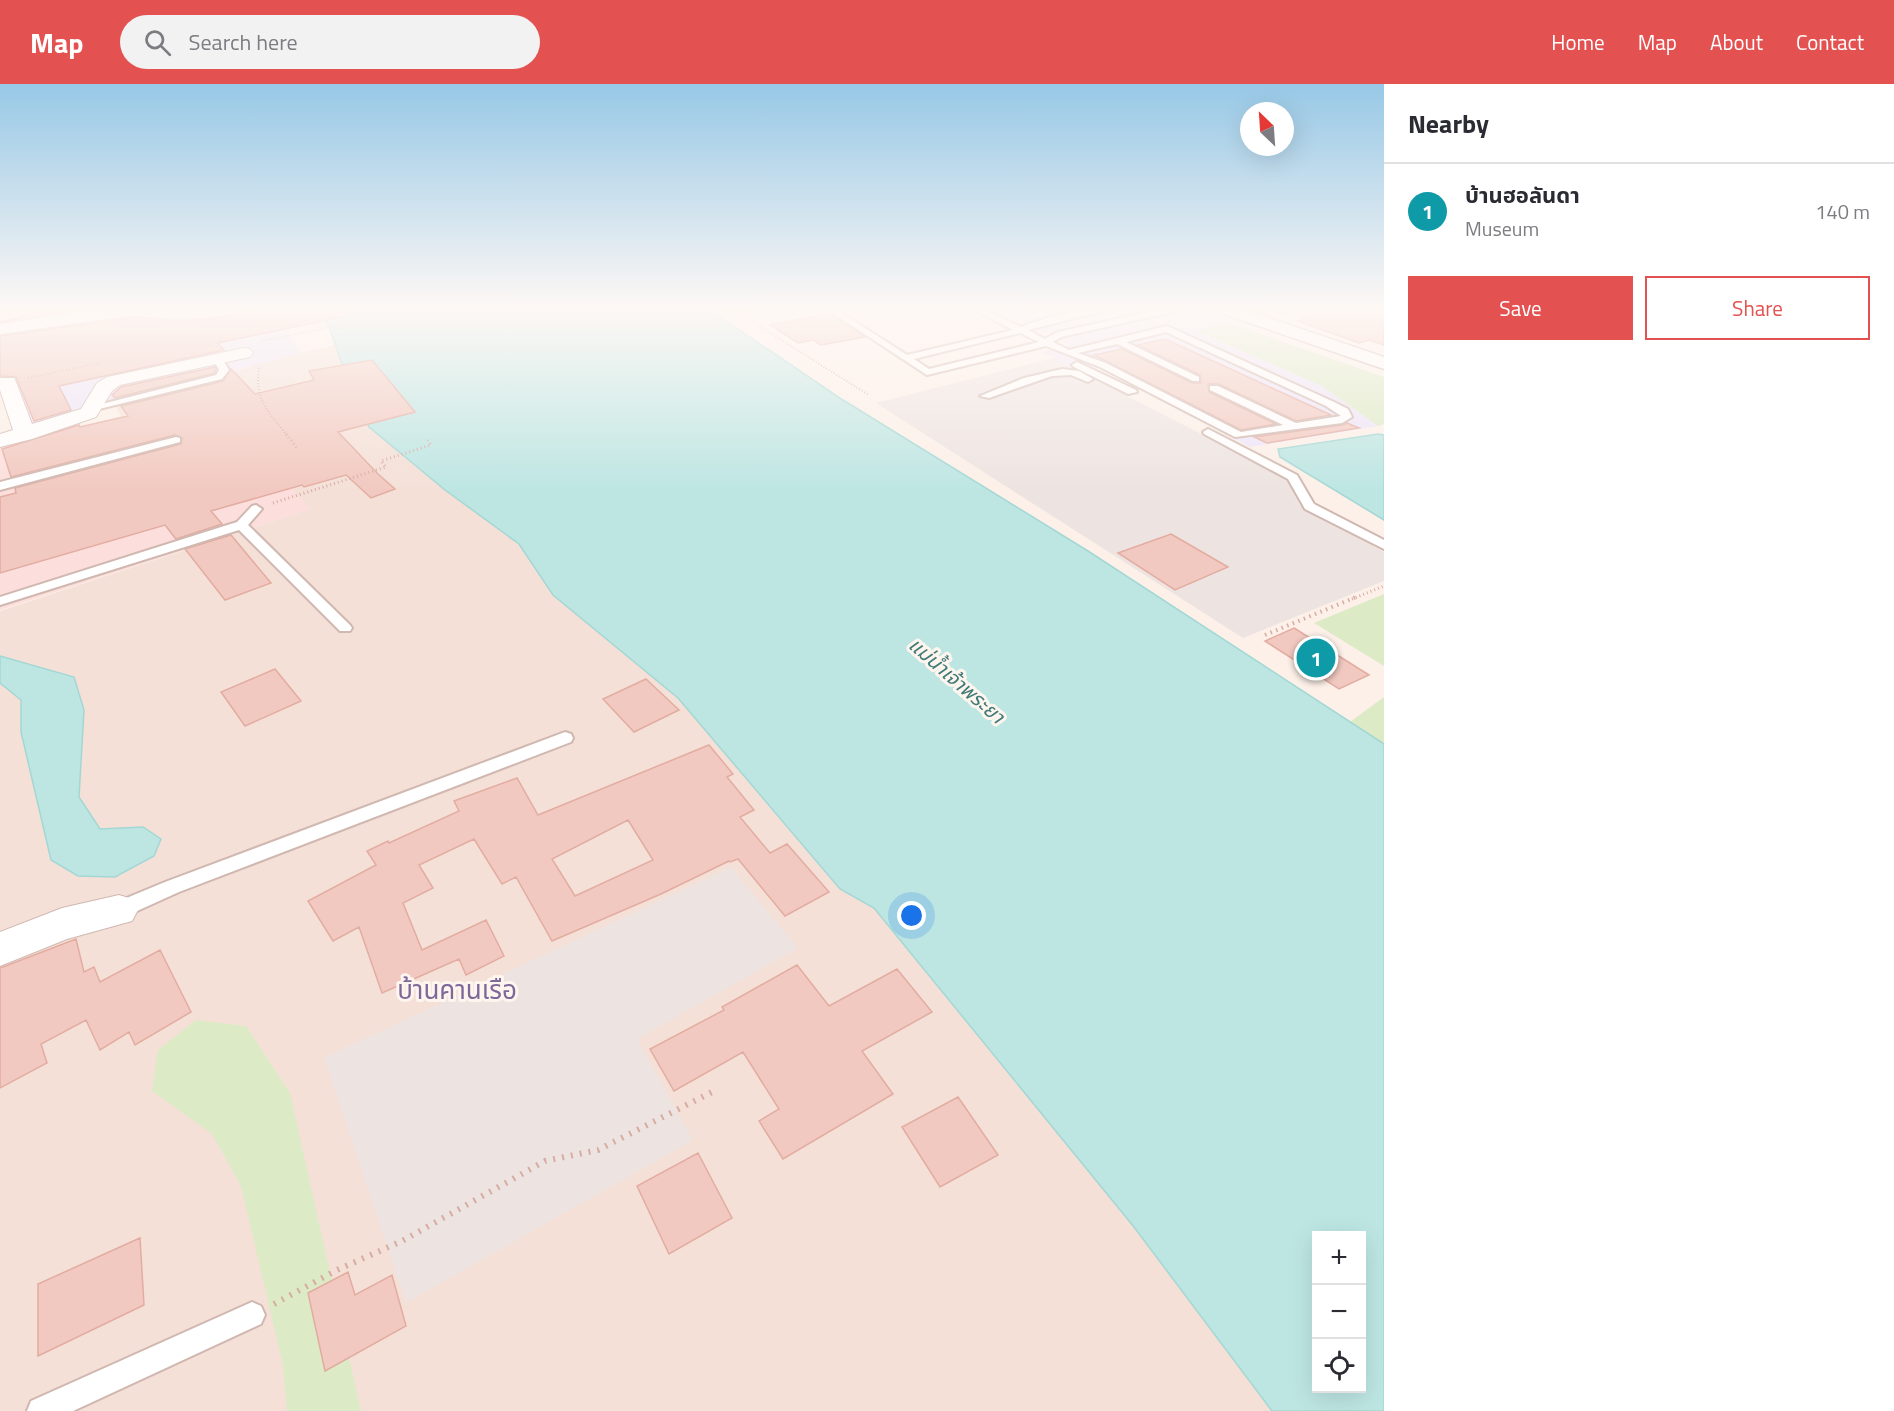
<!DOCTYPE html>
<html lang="en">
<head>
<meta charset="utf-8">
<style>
  :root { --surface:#fff; --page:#f2f2f3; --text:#2b2b33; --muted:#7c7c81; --line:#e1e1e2; --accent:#e35251 }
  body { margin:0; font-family:"Titillium Web","Noto Sans Thai",sans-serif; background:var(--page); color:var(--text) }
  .controls { position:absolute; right:18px; bottom:18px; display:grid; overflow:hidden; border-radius:0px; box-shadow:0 6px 24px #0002 }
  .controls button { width:54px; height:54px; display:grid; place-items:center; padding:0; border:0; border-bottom:2px solid var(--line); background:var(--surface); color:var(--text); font:30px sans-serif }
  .compass { position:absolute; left:1240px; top:18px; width:54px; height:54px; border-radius:50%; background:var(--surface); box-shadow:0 6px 24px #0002; rotate:335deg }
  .you { position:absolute; left:912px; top:832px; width:21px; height:21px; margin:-15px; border:4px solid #fff; border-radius:50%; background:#1a73e8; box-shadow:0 0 0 9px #1a73e833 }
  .badge { display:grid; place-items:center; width:39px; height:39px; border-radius:50%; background:var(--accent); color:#fff; font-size:20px; font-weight:700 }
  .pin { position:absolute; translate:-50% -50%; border:3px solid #fff; box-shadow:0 2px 6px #0006 }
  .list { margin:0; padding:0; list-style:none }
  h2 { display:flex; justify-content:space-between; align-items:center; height:78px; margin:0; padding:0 24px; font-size:26px }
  h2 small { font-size:20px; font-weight:400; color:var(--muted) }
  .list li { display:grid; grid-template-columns:39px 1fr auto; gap:18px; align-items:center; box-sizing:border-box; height:96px; padding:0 24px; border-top:2px solid var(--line) }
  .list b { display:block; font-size:22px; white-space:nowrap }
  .list p { margin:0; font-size:20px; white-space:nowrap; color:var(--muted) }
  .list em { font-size:20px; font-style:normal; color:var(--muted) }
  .actions { display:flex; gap:12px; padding:18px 24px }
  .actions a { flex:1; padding:14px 0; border:2px solid var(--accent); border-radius:0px; text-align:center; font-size:21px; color:var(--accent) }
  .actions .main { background:var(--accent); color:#fff }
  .icon { flex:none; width:33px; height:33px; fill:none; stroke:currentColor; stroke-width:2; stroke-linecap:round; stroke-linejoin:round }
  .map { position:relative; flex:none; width:1384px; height:1327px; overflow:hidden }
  header { display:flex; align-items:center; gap:36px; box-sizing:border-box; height:84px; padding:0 30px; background:var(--accent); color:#fff }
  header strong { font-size:28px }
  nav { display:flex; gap:33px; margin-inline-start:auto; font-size:21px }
  .search { width:420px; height:54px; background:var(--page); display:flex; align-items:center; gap:15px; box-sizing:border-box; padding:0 21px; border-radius:33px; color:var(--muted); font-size:22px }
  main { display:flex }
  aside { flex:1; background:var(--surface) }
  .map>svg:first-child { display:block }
  .residential { fill:#f4e0d7 }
  .commercial { fill:#fcdfdc }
  .industrial { fill:#ede4e1 }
  .education { fill:#ede5f9 }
  .green { fill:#dceac6 }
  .water { fill:#bde6e3; stroke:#a3d7d4; stroke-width:1.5; fill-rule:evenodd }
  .building { fill:#f1c9c0; stroke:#e3aca1; stroke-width:1.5; fill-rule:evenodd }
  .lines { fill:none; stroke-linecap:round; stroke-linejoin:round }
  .service-casing { stroke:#d0b8b0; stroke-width:4 }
  .minor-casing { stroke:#d0b8b0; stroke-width:2 }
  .secondary-casing { stroke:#d3b7ae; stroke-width:3 }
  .path-far3 { stroke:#d6aca3; stroke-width:2; stroke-dasharray:1 2; stroke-linecap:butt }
  .path-far2 { stroke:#d6aca3; stroke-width:3; stroke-dasharray:1 3; stroke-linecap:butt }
  .path-far1 { stroke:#d6aca3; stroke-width:4; stroke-dasharray:1.5 4.5; stroke-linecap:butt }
  .path { stroke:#d6aca3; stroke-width:6; stroke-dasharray:2 7; stroke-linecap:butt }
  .service { fill:#fff; fill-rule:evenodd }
  .minor { fill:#fff; fill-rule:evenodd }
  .secondary { fill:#fff; fill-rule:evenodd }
  .labels { text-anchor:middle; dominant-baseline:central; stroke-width:6; stroke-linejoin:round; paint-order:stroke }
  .water-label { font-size:20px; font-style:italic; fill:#407b78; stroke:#fff5ef }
  .near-quarter-label { font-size:26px; fill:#7e6899; stroke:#fff5ef }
</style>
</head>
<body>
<header>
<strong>Map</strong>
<div class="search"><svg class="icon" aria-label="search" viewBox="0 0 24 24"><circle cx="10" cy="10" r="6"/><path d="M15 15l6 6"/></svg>Search here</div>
<nav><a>Home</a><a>Map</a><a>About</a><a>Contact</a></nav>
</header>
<main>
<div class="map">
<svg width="1384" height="1327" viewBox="0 0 1384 1327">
  <rect width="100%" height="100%" fill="#fcf0e8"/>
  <!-- residential -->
  <path class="residential" d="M335,261l15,42 19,40 76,63 74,54 34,51 125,103 162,191 34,19 260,319 138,184h-1272v-800l310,-102 -69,-75 -47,-35 -73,17 -9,-16 139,-33 1,-3z"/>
  <!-- commercial -->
  <path class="commercial" d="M194,315l47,35 70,75 -311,101v-165z"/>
  <!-- industrial -->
  <path class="industrial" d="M1053,274l232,119 15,28 84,47v29l-141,57 -367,-235z
    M731,783l67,81 -161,91 56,101 -287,163 -82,-245z"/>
  <!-- education -->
  <path class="education" d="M993,222h199l46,14 -40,12 124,54 56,40 -128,21 -153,-81 -19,5 -36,-19 27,-7z
    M286,246l16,23 -212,53 -54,20 -8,-3 -14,-41 224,-48 4,5z"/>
  <!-- green -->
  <path class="green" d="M1228,239l156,54v47l-6,2 -56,-40 -125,-55z
    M1384,510v72l-70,-43z
    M1384,613v47l-34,-22z
    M196,936l50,6 44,67 71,318h-74l-4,-46 -42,-179 -29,-52 -60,-43 6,-41z"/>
  <!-- water -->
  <path class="water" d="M327,222h377l139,94 245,151 296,193v667h-112l-138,-184 -260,-319 -34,-19 -162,-191 -125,-103 -34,-51 -74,-54 -76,-63 -19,-40 -25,-72zM1316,1152h46v152h-46z
    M1378,350l6,1v85l-104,-63 -2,-8z
    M0,572l74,21 10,33 -5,87 21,32 43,-2 18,12 -7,17 -39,21 -37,-1 -27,-16 -30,-128v-32l-21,-17z"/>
  <!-- building -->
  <path class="building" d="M250,222h96l1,10 -129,27 6,7 -165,36 12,24 -37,11 -18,-44 -16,-1v-40l136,-19 41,4 36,-2 28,-6z
    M1346,222h38v39l-14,-5 -11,3 -61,-22z
    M72,223l2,3 -74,12 24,-6 -1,-2z
    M830,230l35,23 -44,8 -8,-5 -15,3 -28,-18z
    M1165,255l166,76 -35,6 -77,-37h-11l1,8 67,32 -35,6 -147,-75 28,-6 70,34h9l-1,-8 -62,-30z
    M372,276l43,52 -77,20 40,42 17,15 -24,9 -25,-23 -42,12 -2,-2 -91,26 11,13 -46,15 -11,-14 -165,48v-76l16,-4 -1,-5 166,-44 1,-6 -7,-3 -164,42 -9,-28 77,-24 1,2 48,-11 -7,-10 102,-25 8,-12 24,25 59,-14 -5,-9z
    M215,283v6l-100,25 -3,-3 9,-8z
    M1347,339l12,5 -92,15 -13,-6 88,-12z
    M1171,450l57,33 -53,23 -57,-37z
    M231,451l40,48 -46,17 -40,-51z
    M1294,544l75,47 -30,14 -74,-48z
    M275,585l26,32 -56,25 -24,-34z
    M646,595l33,31 -45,22 -31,-33z
    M709,661l24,29 -6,3 27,33 -14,7 30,36 17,-9 42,48 -44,24 -47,-57 -8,3 -1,-1 -68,33 -109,47 -36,-64 -14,7 -28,-45 -55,26 14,23 -30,15 19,47 64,-30 18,36 -38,19 -7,-16 -77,34 -23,-66 -26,14 -25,-40 68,-36 -9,-14 21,-10 1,2 70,-32 -5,-10 63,-23 21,37zM628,736l25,40 -78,36 -23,-37z
    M76,855l8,33 10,-5 6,15 60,-32 31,62 -56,33 -6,-13 -29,18 -14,-30 -45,24 6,19 -47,25v-120z
    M797,881l32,41 68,-37 35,43 -70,39 31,43 -110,65 -24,-38 20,-12 -36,-57 -69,39 -24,-42 74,-39 -2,-3z
    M958,1013l40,58 -58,32 -38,-60z
    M698,1069l34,65 -63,36 -32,-68z
    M140,1154l4,67 -106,51v-72z
    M348,1188l7,23 37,-20 14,51 -81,45 -17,-78z"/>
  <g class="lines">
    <defs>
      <path id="service" d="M822,222h9l76,49 106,-25 -46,-24h10l44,21c24,-10 77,-23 102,-21l-95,24 17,9 13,-7 117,-26h14l-4,3 -124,28 -8,5 16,8 98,-24 167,76 14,7 4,8 -10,6 -107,14 -135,-70 -54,-21 -119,29zM1166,248l160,74 15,10 -45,7 -78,-37h-8v4l73,35 -42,7 -135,-69 -28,-10 39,-9 76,37h6v-4l-73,-35zM1020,249l19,9 -110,27 -15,-10z
        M1267,222h33l-17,7z
        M215,273h6l8,13 -7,9 -127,31 -5,-3 126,-32 3,-5 -6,-11z
        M1077,278l59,28 1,2 -9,2 -54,-27 -2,-2z
        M1062,285l17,2 14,8 -5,3 -17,-7 -19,1 -63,22 -9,-2 44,-18z
        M1208,345l89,46 17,29 70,36v9l-79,-40 -17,-30 -84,-45 -1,-2z
        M176,353l4,1v4l-180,48v-8z
        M256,421l6,4 -14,16 102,100 2,3 -2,3h-10l-101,-101 -239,75v-8l237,-75 15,-16z
        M565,648l6,2 2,4 -2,4 -392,150 -53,24 -7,2 -7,-2 -3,-6 3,-6 53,-22z
        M252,1218l9,4 4,9 -4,9 -188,87h-46l4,-10z"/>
      <path id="minor" d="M74,222h16l2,4 40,-4 20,3 96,-3c-11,15 -93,14 -112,9l-136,19v-10l77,-12z
        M244,264l6,1 3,4 -3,4 -130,28 -8,6 -16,26 -64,22 -32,8v-13l13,-4 -13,-40v-12h14l2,4 16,42 49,-15 16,-26 10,-6z
        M119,811l13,4 6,11 -6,11 -65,18 -67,27v-34l62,-24z"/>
      <path id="secondary" d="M1209,222h25l150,51v12l-172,-59z"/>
    </defs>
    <!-- service casing -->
    <use href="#service" class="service-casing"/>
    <!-- minor casing -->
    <use href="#minor" class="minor-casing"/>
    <!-- secondary casing -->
    <use href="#secondary" class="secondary-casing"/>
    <!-- path-far3 -->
    <path class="path-far3" d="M727,222l142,89
      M262,257l72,-15 5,4
      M259,284c-5,31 9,44 28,67
      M28,294l72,-15"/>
    <!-- path-far2 -->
    <path class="path-far2" d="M286,350l11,14
      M273,419l113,-36 -5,-6 50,-16 -3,-5
      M1352,515l32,-13"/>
    <!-- path-far1 -->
    <path class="path-far1" d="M1265,551l91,-38"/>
    <!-- path -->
    <path class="path" d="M274,1220l63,-34 65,-29 143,-80 53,-11 114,-58"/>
    <!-- service -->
    <use href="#service" class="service"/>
    <!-- minor -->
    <use href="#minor" class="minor"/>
    <!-- secondary -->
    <use href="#secondary" class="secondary"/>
  </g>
  <!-- sky -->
  <linearGradient id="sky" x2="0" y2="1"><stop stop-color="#97c8e6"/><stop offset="0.55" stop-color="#fef8f5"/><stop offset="1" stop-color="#fef8f5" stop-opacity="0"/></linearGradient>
  <rect width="1384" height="407" fill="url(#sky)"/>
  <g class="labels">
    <!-- water labels -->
    <g class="water-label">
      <text transform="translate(957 596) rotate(41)">แม่น้ำเจ้าพระยา</text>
    </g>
    <!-- near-quarter labels -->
    <g class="near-quarter-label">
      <text x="457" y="905">บ้านคานเรือ</text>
    </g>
  </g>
</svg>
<div class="controls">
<button>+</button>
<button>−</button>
<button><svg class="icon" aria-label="locate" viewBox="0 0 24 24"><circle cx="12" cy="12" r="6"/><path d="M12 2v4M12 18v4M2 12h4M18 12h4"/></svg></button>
</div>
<svg class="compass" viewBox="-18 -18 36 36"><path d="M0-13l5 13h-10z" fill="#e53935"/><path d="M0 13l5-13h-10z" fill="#7c7c81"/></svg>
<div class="you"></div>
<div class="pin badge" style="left:1316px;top:574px;background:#0f9aa8">1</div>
</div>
<aside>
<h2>Nearby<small></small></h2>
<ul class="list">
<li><span class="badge" style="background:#0f9aa8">1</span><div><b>บ้านฮอลันดา</b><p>Museum</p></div><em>140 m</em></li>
</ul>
<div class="actions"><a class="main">Save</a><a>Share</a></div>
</aside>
</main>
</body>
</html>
